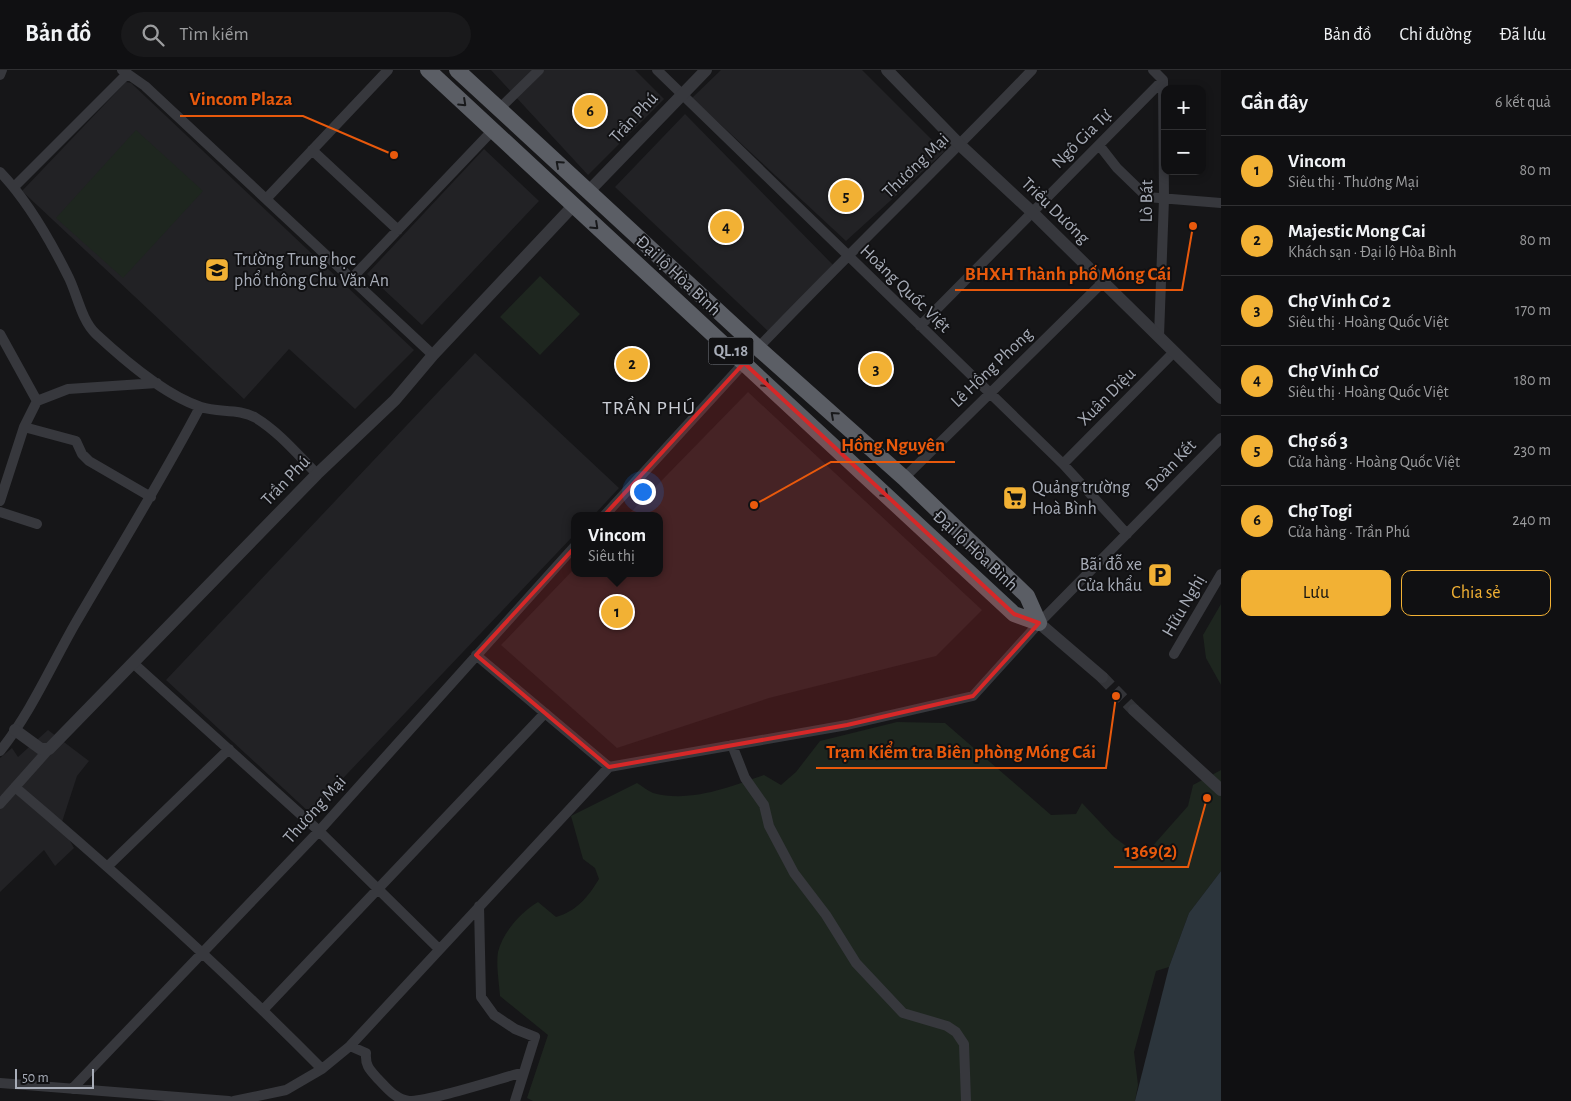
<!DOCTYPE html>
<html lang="vi">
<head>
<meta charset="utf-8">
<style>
  :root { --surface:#101012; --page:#19191b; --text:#f1f3f6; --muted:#9c9d9f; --line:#303032; --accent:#f2b134 }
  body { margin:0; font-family:"Alegreya Sans",sans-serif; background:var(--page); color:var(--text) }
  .controls { position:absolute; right:15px; top:15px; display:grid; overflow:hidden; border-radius:10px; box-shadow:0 2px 8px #0003 }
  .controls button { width:45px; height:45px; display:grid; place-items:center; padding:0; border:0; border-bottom:1px solid var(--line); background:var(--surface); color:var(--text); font:25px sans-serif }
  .scale { position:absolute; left:15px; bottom:12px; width:79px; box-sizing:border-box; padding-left:5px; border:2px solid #a8adb8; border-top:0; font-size:14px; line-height:18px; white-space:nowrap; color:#a8adb8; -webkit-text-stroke:4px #111113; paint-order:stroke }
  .you { position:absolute; left:642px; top:421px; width:18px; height:18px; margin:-12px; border:4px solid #fff; border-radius:50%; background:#1a73e8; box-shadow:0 0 0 8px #1a73e833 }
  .badge { display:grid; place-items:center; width:32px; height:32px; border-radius:50%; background:var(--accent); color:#111; font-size:16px; font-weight:700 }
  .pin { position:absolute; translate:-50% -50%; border:2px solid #fff; box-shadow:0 1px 5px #0006 }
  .popup { position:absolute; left:571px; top:442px; width:92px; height:65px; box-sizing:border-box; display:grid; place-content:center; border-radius:10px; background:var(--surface); filter:drop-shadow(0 1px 4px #0005); font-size:16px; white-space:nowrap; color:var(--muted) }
  .popup b { font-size:19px; color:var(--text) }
  .popup::after { content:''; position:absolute; left:50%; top:100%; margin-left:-10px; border:10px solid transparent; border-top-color:var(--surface) }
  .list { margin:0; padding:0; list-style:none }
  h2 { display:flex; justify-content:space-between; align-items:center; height:65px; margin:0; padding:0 20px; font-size:21px }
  h2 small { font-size:16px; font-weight:400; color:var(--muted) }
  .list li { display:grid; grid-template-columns:32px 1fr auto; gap:15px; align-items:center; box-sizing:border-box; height:70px; padding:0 20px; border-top:1px solid var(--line) }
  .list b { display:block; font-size:19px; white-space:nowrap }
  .list p { margin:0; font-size:16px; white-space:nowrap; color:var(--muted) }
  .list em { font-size:16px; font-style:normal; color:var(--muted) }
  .actions { display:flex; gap:10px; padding:15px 20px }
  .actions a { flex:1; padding:11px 0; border:1px solid var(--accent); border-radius:10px; text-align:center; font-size:18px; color:var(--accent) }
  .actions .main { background:var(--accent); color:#111 }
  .icon { flex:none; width:28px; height:28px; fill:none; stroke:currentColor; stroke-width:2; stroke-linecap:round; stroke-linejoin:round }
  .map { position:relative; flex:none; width:1221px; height:1031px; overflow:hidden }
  header { display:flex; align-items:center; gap:30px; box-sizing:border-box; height:70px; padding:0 25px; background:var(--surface); border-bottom:1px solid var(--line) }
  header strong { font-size:24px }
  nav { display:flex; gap:28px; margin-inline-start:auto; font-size:18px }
  .search { width:350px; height:45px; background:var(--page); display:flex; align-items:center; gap:12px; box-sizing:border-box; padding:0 18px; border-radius:28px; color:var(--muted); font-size:19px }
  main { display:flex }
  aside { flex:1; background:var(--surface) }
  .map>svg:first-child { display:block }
  .built { fill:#222225 }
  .green { fill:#1e261f }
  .water { fill:#2c353c }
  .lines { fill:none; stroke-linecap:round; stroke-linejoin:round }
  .tertiary-tunnel { stroke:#333438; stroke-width:12; stroke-dasharray:12 6; stroke-linecap:butt }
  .minor { stroke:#37383d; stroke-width:10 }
  .tertiary { stroke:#37383d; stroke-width:12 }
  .trunk { stroke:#5b5e65; stroke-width:16 }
  .oneway { stroke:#18191b }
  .marked { fill:#d62828; fill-opacity:0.2; stroke:#d62828; stroke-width:4; stroke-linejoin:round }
  .labels { text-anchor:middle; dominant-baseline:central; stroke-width:4; stroke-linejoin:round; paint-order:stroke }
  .shield { fill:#111113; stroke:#7b7e86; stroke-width:1 }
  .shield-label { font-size:16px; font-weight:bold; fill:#a8adb8 }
  .street-label { font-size:18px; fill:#a8adb8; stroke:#111113 }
  .poi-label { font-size:18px; fill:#a8adb8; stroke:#111113; text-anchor:start }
  .quarter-label { font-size:20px; letter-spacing:1px; fill:#c9ccd4; stroke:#111113 }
  .leader { fill:none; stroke:#e8590c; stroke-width:2 }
  .callout-dot { fill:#e8590c; stroke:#111113; stroke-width:2 }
  .callout-label { font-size:19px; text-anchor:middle; font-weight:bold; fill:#e8590c; stroke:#111113; stroke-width:4; stroke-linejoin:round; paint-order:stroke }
</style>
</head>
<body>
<header>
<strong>Bản đồ</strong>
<div class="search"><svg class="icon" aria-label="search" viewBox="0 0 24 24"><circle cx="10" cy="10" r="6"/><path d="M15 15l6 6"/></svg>Tìm kiếm</div>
<nav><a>Bản đồ</a><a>Chỉ đường</a><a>Đã lưu</a></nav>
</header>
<main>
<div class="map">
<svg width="1221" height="1031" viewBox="0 0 1221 1031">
  <rect width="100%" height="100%" fill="#161618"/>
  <!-- built -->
  <path class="built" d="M491,0h144l29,29 -76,76z
    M721,0h141l82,82 -98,89 -154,-143z
    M126,12l5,1 283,267 -59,59 -66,-60 -45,50 -222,-208z
    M685,44l150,153 -66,65 -154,-145z
    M484,79l55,52 -117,124 -55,-51z
    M475,283l144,135 -26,28h-19v19l-264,278 -144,-133z
    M748,322l234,218 -46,46 -167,42 -152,50 -116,-103 73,-76v4h86v-57h-33z
    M48,660l41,31 -12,15 -16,49 13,23 -19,18 -11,-16 -44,42v-134l12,-10 6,9z"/>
  <!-- green -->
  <path class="green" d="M136,60l67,61 -80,87 -67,-60z
    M540,206l40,38 -40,41 -40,-38z
    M1221,534v81l-15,-27 -3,-23z
    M897,652l48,1 106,92 25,-1 6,-11 32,34 28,21 46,-52 5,-21 28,-15v101l-32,42 -20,54 -13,4 -22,81 4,33 -3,16h-602l-6,-3 21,-63 -48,-39c-1,-13 -4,-31 -2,-44 5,-20 23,-40 40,-50l18,15c21,-6 32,-20 43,-38l-4,-11 -12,-9 -12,-43 66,-33c5,3 11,8 16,10 37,10 77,-6 111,-18l17,10 15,-13 24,-31z"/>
  <!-- water -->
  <path class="water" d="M1221,801v230h-86l34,-134 20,-54z"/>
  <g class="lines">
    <!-- tertiary-tunnel -->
    <path class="tertiary-tunnel" d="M1102,607l32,33"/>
    <!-- minor -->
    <path class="minor" d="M122,0l23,16 288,269
      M657,0l406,394 64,70
      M1153,0l10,10 1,119 -5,137
      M0,5l2,-5
      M499,39l40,-39
      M1099,75l18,23 30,29 74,6
      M312,80l86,80
      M0,102c28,29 50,68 68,104 9,17 13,44 28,58 27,25 68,61 105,73 17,6 38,1 55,11 23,14 42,37 61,56
      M14,117l113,-113
      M266,129l122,-129
      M351,209l141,-148
      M920,256l243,-246
      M0,264l37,67
      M758,278c90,-94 184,-184 274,-278
      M24,357l52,14 6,13 7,7 62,36
      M1063,394l111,-112
      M904,408l199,-196
      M0,431l24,-74 13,-26 31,-12 89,-6
      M0,442l37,12
      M604,446l140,-153
      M1174,584l47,-80
      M476,585l133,112
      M133,593l186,168 120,118
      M732,675l13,33 19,27 5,21 25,47 32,42 30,48 47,50 44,13 9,6 8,12 2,57
      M0,681c30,-37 51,-85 75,-127 42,-72 86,-143 125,-217
      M15,717c106,90 209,183 307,282
      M0,734l49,-55
      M108,796l121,-117
      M479,836l2,91 13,18 21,14 20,8 -20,64
      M263,940l282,-297
      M350,976l16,7c-1,13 4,17 12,26 9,9 17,20 31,22 23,0 89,-22 115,-29
      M0,1013l229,18
      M72,1019l247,-258 255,-284
      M234,1031l52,-11 36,-21 28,-23 259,-279 238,-42 126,-29 66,-73 182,-185"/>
    <!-- tertiary -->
    <path class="tertiary" d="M887,0l73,75 72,67 189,186
      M589,121l117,-121
      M1039,553l63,54
      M1134,640l87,80
      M15,660l26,19h8l268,-275 78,-74 38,-45 140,-149"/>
    <!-- trunk -->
    <path class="trunk" d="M428,0l586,544 25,9
      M457,0l301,278 146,130 123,118 12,27"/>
  </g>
  <!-- one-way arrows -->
  <defs><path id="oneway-chevron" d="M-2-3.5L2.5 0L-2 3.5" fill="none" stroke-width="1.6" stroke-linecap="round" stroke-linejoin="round" transform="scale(1.25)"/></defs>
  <g class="oneway">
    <use href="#oneway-chevron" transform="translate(463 33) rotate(43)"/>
    <use href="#oneway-chevron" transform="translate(559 94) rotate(-138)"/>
    <use href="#oneway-chevron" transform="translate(595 156) rotate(43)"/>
    <use href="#oneway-chevron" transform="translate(766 314) rotate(43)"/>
    <use href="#oneway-chevron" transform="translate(834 345) rotate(-138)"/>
    <use href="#oneway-chevron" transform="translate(885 424) rotate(43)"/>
  </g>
  <!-- marked area -->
  <path class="marked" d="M744,293l270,251 25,9 -66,73 -126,29 -238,42 -133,-112z"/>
  <!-- icons -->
  <defs>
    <symbol id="school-square" viewBox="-11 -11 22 22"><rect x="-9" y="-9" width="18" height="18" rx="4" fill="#f2b134" stroke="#111113"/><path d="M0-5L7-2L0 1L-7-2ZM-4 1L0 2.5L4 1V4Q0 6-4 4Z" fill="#111"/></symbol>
    <symbol id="supermarket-square" viewBox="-11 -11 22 22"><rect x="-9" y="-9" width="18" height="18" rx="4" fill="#f2b134" stroke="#111113"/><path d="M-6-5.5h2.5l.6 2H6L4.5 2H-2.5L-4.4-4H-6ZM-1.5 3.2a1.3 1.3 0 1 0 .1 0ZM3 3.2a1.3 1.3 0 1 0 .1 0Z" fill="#111"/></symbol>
    <symbol id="parking-square" viewBox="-11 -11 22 22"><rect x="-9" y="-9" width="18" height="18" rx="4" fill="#f2b134" stroke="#111113"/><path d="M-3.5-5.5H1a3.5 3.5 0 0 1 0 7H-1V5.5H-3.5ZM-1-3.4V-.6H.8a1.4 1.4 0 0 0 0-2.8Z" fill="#111"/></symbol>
  </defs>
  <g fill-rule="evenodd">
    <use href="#school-square" x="203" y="186" width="28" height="28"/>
    <use href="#supermarket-square" x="1001" y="414" width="28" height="28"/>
    <use href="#parking-square" x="1146" y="491" width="28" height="28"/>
  </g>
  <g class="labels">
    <!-- shield labels -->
    <rect class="shield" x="708.5" y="267.5" width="45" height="27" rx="4"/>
    <g class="shield-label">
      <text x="731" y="281">QL.18</text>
    </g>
    <!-- street labels -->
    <g class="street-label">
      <text transform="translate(634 48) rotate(-47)">Trần Phú</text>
      <text transform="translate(1082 69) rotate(-45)">Ngô Gia Tự</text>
      <text transform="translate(916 96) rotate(-44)">Thương Mại</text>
      <text transform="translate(1147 131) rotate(-89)">Lò Bát</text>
      <text transform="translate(1055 141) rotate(44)">Triều Dương</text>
      <text transform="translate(678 206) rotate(43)">Đại lộ Hòa Bình</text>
      <text transform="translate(905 219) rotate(44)">Hoàng Quốc Việt</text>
      <text transform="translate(992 298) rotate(-44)">Lê Hồng Phong</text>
      <text transform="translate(1107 327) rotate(-45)">Xuân Diệu</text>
      <text transform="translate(1171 396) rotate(-46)">Đoàn Kết</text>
      <text transform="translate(286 411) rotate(-46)">Trần Phú</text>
      <text transform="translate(975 481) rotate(43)">Đại lộ Hòa Bình</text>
      <text transform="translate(1184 536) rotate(-60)">Hữu Nghị</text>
      <text transform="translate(315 740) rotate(-48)">Thương Mại</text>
    </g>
    <!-- poi labels -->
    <g class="poi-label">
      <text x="234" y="190">Trường Trung học<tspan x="234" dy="21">phổ thông Chu Văn An</tspan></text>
      <text x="1032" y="418">Quảng trường<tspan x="1032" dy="21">Hoà Bình</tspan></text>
      <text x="1142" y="495" text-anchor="end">Bãi đỗ xe<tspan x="1142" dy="21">Cửa khẩu</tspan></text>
    </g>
    <!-- quarter labels -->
    <g class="quarter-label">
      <text x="649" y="338">TRẦN PHÚ</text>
    </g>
  </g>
  <!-- callouts -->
  <path class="leader" d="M394 85L303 46H180M1193 156L1182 220H955M754 435L831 392H955M1116 626L1106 698H816M1207 728L1188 797H1114"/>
  <g class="callout-dot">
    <circle cx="394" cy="85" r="5"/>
    <circle cx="1193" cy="156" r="5"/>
    <circle cx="754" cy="435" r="5"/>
    <circle cx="1116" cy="626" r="5"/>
    <circle cx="1207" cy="728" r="5"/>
  </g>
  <g class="callout-label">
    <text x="241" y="35">Vincom Plaza</text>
    <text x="1068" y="210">BHXH Thành phố Móng Cái</text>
    <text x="893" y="381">Hồng Nguyên</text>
    <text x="961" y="688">Trạm Kiểm tra Biên phòng Móng Cái</text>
    <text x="1151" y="787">1369(2)</text>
  </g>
</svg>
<div class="controls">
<button>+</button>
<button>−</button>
</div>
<div class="scale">50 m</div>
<div class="you"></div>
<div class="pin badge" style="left:617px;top:542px">1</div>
<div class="popup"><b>Vincom</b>Siêu thị</div>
<div class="pin badge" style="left:632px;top:294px">2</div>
<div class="pin badge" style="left:876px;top:299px">3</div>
<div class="pin badge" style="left:726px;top:157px">4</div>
<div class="pin badge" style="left:846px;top:126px">5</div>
<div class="pin badge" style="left:590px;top:41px">6</div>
</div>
<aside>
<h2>Gần đây<small>6 kết quả</small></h2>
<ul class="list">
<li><span class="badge">1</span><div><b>Vincom</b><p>Siêu thị · Thương Mại</p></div><em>80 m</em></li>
<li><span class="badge">2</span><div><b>Majestic Mong Cai</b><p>Khách sạn · Đại lộ Hòa Bình</p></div><em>80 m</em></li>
<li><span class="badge">3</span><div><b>Chợ Vinh Cơ 2</b><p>Siêu thị · Hoàng Quốc Việt</p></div><em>170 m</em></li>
<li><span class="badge">4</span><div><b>Chợ Vinh Cơ</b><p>Siêu thị · Hoàng Quốc Việt</p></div><em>180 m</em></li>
<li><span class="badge">5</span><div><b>Chợ số 3</b><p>Cửa hàng · Hoàng Quốc Việt</p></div><em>230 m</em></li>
<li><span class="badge">6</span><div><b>Chợ Togi</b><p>Cửa hàng · Trần Phú</p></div><em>240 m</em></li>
</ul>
<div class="actions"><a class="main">Lưu</a><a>Chia sẻ</a></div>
</aside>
</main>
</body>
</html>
